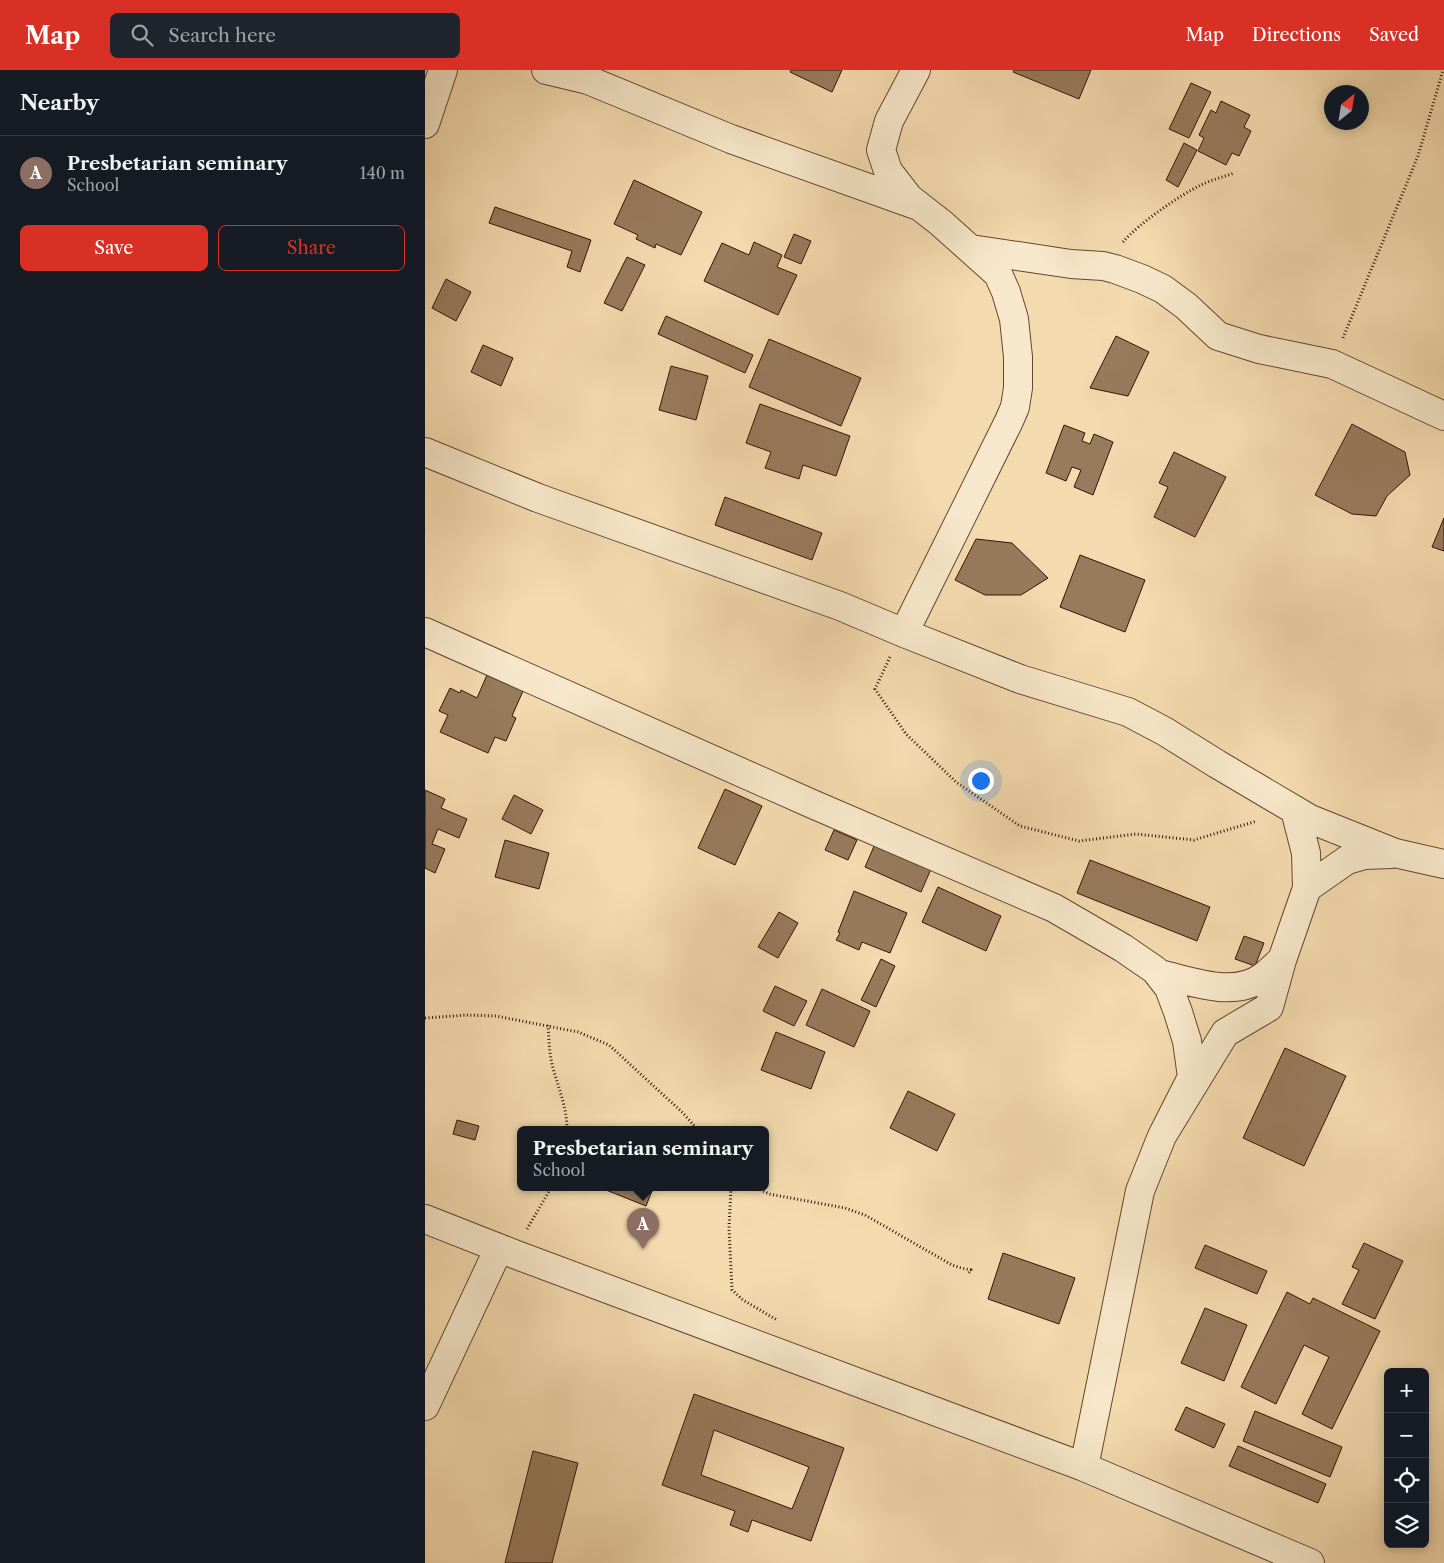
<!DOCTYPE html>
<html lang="en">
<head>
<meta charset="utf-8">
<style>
  :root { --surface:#171b24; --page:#20242c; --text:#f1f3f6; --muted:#9ea1a6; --line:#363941; --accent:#d93025 }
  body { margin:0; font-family:"Libre Caslon Text",serif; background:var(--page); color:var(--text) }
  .controls { position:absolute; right:15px; bottom:15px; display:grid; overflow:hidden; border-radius:8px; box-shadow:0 2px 12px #0003 }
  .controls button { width:45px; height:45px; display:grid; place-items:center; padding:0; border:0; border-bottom:1px solid var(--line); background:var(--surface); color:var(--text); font:25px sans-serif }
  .compass { position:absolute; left:899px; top:15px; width:45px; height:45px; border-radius:50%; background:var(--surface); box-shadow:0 2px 12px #0003; rotate:30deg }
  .you { position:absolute; left:555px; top:710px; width:18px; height:18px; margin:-12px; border:4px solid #fff; border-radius:50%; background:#1a73e8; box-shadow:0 0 0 8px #1a73e833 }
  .badge { display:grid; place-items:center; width:32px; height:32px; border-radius:50%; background:var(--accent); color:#fff; font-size:16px; font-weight:700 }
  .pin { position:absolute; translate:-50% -41px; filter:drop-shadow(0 1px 2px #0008) }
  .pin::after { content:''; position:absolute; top:26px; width:18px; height:15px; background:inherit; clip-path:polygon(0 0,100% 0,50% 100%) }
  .popup { position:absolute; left:92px; top:1056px; width:252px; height:65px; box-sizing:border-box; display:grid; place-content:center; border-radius:8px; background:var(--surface); filter:drop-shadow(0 1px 4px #0005); font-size:16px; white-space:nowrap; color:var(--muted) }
  .popup b { font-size:19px; color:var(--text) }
  .popup::after { content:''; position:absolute; left:50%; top:100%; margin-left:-10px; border:10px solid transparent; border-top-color:var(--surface) }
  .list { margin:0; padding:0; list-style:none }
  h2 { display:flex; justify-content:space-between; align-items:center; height:65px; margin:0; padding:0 20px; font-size:21px }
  h2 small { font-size:16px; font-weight:400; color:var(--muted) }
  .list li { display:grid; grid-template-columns:32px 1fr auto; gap:15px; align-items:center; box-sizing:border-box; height:75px; padding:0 20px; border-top:1px solid var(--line) }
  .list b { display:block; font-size:19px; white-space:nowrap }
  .list p { margin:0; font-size:16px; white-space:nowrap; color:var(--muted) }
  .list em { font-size:16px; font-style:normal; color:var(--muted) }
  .actions { display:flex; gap:10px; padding:15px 20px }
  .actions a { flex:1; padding:11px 0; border:1px solid var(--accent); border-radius:8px; text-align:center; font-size:18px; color:var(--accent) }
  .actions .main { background:var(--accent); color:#fff }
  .icon { flex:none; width:28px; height:28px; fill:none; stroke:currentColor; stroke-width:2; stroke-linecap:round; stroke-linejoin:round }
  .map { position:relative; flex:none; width:1019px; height:1493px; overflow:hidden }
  header { display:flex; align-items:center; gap:30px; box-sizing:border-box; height:70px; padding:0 25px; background:var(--accent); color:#fff }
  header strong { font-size:24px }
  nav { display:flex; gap:28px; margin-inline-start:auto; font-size:18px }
  .search { width:350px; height:45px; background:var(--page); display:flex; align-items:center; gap:12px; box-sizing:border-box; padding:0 18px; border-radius:8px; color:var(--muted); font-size:19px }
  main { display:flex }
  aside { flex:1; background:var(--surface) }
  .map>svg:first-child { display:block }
  .building { fill:#977b5d; stroke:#331405; fill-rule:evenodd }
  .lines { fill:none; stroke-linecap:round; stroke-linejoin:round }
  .minor-casing { stroke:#634630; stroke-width:30 }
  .path { stroke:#331405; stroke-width:3; stroke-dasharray:1 2.5; stroke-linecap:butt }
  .minor { stroke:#f8e8cb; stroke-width:28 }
</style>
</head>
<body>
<header>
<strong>Map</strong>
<div class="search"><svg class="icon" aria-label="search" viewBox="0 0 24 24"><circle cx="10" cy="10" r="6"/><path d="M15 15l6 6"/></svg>Search here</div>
<nav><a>Map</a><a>Directions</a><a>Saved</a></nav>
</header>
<main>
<aside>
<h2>Nearby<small></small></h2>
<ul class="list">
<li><span class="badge" style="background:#8d6e63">A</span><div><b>Presbetarian seminary</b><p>School</p></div><em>140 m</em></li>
</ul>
<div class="actions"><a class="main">Save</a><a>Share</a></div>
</aside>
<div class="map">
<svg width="1019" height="1493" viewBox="0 0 1019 1493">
  <rect width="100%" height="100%" fill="#f4dbaf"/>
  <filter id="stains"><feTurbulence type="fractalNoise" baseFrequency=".004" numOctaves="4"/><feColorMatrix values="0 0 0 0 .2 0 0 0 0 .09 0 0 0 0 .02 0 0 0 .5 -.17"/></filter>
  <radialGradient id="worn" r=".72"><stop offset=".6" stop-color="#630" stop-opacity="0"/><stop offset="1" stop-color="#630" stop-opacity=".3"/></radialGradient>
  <!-- building -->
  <path class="building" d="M366,0h51l-10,22 -42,-20z
    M589,0h77l-12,29 -66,-27z
    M766,13l20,9 -22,46 -20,-9z
    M796,31l29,14 -6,12 7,4 -12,25 -7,-3 -6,12 -28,-14 6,-13 -5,-3 12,-25 5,3z
    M759,73l13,7 -19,37 -12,-7z
    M209,110l68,32 -21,43 -25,-11 -1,4 -19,-9 2,-4 -24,-11z
    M70,137l96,33 -11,32 -13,-5 5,-16 -83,-28z
    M369,164l17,7 -10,23 -17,-7z
    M329,172l28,13 -5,12 20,8 -19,40 -74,-34 18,-38 27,12z
    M202,187l18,8 -23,46 -18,-8z
    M21,209l25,13 -15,29 -24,-13z
    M241,246l87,39 -8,18 -87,-39z
    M691,266l33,16 -21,44 -38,-8z
    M344,269l92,39 -20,48 -92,-39z
    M58,275l30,13 -12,28 -30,-14z
    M246,296l37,10 -12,44 -37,-10z
    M335,334l90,32 -14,40 -33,-11 -4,14 -34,-11 6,-16 -25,-9z
    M927,354l53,28 5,23 -23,21 -11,20 -24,-2 -37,-19z
    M639,355l21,8 -3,8 8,3 4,-10 19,8 -20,53 -19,-8 7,-17 -9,-3 -6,14 -20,-8z
    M749,382l52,25 -31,60 -41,-20 14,-30 -9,-4z
    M300,427l97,36 -10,27 -97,-35z
    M1019,448v33l-12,-4z
    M551,469l36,4 36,35 -27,17h-36l-30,-15z
    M655,485l65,25 -20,52 -65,-25z
    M62,605l36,16 -11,25 4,2 -10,23 -11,-4 -7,16 -48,-21 8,-17 -9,-4 11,-23 10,5 1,-3 16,8z
    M300,719l37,17 -27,59 -37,-17z
    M0,720l20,9 -4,9 26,11 -8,19 -21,-9 -6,15 13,5 -10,24 -10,-5z
    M89,725l29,15 -12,24 -29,-15z
    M409,760l23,10 -9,20 -23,-10z
    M80,770l44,13 -10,36 -44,-12z
    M450,774l56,25 -10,23 -56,-25z
    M665,790l120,47 -13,34 -120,-48z
    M513,817l63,29 -15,35 -64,-29z
    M429,821l53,22 -17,40 -28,-11 -3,8 -23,-10 4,-7 -2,-1z
    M354,842l19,11 -20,35 -20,-11z
    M819,866l20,7 -9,23 -20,-7z
    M456,889l14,7 -19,41 -15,-7z
    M350,916l32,15 -13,25 -31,-15z
    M397,919l48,22 -16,36 -48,-22z
    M351,962l49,20 -14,37 -50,-19z
    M860,978l61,28 -42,90 -61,-28z
    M483,1021l47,23 -18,37 -47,-23z
    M32,1050l22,6 -4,14 -22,-6z
    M176,1118h52l-7,18z
    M939,1173l39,18 -28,58 -33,-15 17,-34 -7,-3z
    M780,1175l62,26 -10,23 -62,-26z
    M578,1183l72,25 -16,46 -71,-25z
    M862,1222l23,12 3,-6 67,33 -48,98 -30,-15 27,-57 -25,-12 -28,59 -35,-17z
    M780,1238l42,17 -23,56 -43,-18z
    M269,1324l150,54 -33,93 -59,-21 -4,12 -18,-7 5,-14 -73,-26zM289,1360l95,37 -17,42 -91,-34z
    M761,1337l39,17 -11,24 -39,-18z
    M830,1341l87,36 -12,30 -87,-36z
    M813,1376l88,38 -8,19 -89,-37z
    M108,1381l45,12 -26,100h-47z"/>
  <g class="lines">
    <defs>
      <path id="minor" d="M121,0l42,10 143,59 185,66
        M0,54l18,-54
        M546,179l100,15 32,2 12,3 27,10 21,10 23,17 32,30 41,13 73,15 112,52
        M0,382l113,46 302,108 64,27 116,46 108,33 36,19 53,33 93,55 85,34 49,11
        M0,562l385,171 244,105 69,40 32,22 14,18 9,24 9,29 5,36 -30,59
        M479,563l105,-212 6,-14 3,-19v-31l-4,-38 -8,-27 -8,-18 -57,-51 -32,-25 -21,-27 -7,-21 8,-29 27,-51
        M882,818l40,-28 17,-5 27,-1
        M734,904c33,7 75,25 105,2 6,-5 12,-11 18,-16
        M0,1149l89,35 570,213 226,96
        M0,1336l74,-158
        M659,1397l56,-276 22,-55 63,-103 44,-26 13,-47 25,-72 -1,-35 -11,-43"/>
    </defs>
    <!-- minor casing -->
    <use href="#minor" class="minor-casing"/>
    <!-- path -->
    <path class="path" d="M698,172c15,-18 57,-47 78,-57 10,-5 22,-8 33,-12
      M918,268l75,-182 25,-86
      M465,587l-15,32 31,45 50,48 64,44 59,15 57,-7 58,6 63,-19
      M0,948l41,-3 30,1 82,16 31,13 74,68 15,17
      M123,955c1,14 1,29 5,43 6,22 14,39 14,62
      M306,1118l-2,40 3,62 11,10 34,20
      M332,1118l12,6 76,14 20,7 87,50 9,3 10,2 -3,4
      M102,1159l24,-41"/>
    <!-- minor -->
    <use href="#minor" class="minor"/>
  </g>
  <rect width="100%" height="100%" filter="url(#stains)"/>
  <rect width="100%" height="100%" fill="url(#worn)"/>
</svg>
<div class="controls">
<button>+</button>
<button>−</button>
<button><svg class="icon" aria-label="locate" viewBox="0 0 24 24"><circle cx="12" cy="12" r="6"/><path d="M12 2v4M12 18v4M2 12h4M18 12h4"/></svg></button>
<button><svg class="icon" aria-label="layers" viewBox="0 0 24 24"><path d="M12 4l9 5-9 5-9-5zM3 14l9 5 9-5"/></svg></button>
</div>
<svg class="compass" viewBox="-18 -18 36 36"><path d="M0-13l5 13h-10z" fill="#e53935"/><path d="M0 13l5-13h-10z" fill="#9ea1a6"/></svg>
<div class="you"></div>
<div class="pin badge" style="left:218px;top:1179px;background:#8d6e63">A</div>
<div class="popup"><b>Presbetarian seminary</b>School</div>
</div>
</main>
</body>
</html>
